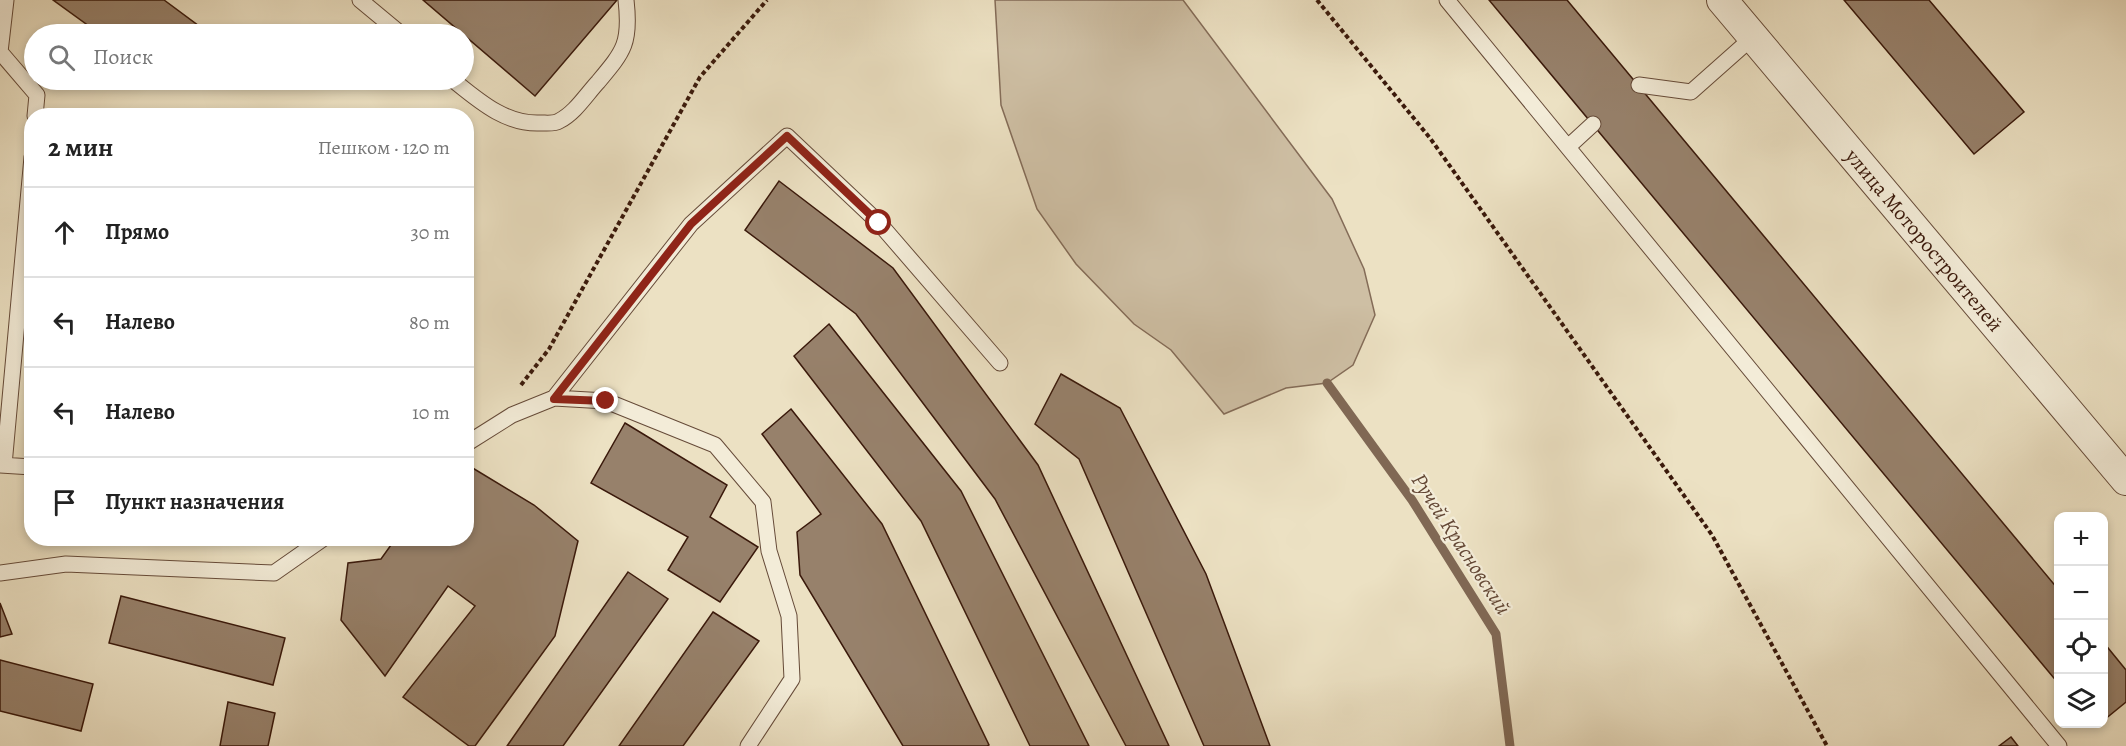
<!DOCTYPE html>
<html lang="ru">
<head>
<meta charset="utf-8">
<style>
  :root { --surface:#fff; --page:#f2f2f2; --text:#222; --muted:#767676; --line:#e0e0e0 }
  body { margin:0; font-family:Alegreya,serif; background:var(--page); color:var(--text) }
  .controls { position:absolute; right:18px; bottom:18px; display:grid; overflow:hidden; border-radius:12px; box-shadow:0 3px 9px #0003 }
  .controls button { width:54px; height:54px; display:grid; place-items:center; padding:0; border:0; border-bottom:2px solid var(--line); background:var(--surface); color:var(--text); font:30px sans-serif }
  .stop { position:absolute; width:18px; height:18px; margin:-14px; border:4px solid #8f2418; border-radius:50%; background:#fff }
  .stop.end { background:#8f2418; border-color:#fff; box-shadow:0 2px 6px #0008 }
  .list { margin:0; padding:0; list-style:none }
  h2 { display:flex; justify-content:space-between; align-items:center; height:78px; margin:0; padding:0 24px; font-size:26px }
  h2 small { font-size:20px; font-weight:400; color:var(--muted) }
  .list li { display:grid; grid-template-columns:39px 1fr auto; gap:18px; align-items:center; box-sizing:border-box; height:90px; padding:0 24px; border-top:2px solid var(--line) }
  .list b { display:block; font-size:22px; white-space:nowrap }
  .list em { font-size:20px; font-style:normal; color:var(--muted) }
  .icon { flex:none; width:33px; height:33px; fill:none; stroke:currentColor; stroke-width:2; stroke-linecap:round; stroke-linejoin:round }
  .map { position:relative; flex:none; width:2126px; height:746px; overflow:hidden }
  .search { position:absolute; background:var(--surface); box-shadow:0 3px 9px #0003; left:24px; top:24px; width:450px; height:66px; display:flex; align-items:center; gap:15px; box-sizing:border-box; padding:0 21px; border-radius:33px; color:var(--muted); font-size:22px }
  .panel { position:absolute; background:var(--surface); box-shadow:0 3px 9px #0003; left:24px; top:108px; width:450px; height:438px; border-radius:24px }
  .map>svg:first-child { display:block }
  .green { fill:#cebfa4; stroke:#846c58; stroke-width:1.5 }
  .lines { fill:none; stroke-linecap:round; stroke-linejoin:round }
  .stream { stroke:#806854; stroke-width:9 }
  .building { fill:#97816b; stroke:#3a190b; stroke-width:1.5 }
  .service-casing { stroke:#664b39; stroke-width:17 }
  .minor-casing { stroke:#664b39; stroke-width:32 }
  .path { stroke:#3a190b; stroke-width:4; stroke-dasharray:4.5 3; stroke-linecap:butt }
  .service { stroke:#f3ecd8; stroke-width:15 }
  .minor { stroke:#f3ecd8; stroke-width:30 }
  .route { stroke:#8f2418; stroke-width:8 }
  .labels { text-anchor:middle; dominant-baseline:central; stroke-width:4.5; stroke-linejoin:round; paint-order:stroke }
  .street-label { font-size:21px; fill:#3a190b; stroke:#f3ecd8 }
  .water-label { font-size:22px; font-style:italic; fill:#634735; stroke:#f3ecd8 }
</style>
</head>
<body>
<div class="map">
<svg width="2126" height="746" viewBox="0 0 2126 746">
  <rect width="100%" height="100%" fill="#ece1c3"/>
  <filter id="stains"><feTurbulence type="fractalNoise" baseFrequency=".00333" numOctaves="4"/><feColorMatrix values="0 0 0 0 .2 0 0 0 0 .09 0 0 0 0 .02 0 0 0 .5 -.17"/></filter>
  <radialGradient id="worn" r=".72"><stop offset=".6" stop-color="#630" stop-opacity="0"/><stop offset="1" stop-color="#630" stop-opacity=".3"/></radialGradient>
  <!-- green -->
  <path class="green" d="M995,0h188l149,199 32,70 11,46 -22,50 -26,18 -41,5 -62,26 -53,-64 -37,-26 -58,-60 -39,-55 -36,-104z"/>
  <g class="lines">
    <!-- stream -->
    <path class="stream" d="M1327,383l85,117 84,134 14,112"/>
  </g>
  <!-- building -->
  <path class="building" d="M53,0h111l39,29 -4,5h-99z
    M423,0h194l-82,96z
    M1489,0h78l491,589v94z
    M1844,0h85l95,112 -50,42z
    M779,181l114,87 145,197 131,281h-43l-131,-247 -139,-185 -111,-84z
    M829,324l132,167 128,255h-59l-109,-225 -127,-165z
    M1061,374l59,34 86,166 64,172h-66l-125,-287 -44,-35z
    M791,409l91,115 107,221 -2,1h-84l-103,-171 -3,-43 24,-18 -59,-80z
    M625,423l102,62 -17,32 48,30 -38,55 -52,-32 20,-33 -97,-54z
    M466,464l68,41 44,36 -23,95 -80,110h-6l-66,-49 72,-91 -27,-20 -63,90 -44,-56 7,-57 33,-4 15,-21h70z
    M628,572l40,27 -105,147h-56z
    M121,596l164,42 -12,47 -164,-42z
    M0,603l12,31 -12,3z
    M713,612l46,29 -76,105h-64z
    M2104,643l22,27v32l-22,18z
    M0,660l93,24 -12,47 -81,-20z
    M228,702l47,11 -7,33h-48z
    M2011,737l7,9h-19z"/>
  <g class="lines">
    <defs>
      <path id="service" d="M360,0l41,34
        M1447,0l612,746
        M0,52l6,-52
        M1,53l36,42 -2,21
        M453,80c26,21 53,45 88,43 6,0 13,1 18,-2 16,-8 27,-26 39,-39 26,-31 33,-39 28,-82
        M1639,85l52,7 62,-55
        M1568,147l25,-23
        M554,398l52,3 109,44 48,57 6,49 20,65 3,63 -44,67
        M466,444l46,-29 42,-17 137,-174 96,-88 92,87 121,140
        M0,465l32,2
        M4,465l28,-308
        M0,573l66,-9 208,9 50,-35"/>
      <g id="minor">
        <path id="s1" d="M1722,0l404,480"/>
      </g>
    </defs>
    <!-- service casing -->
    <use href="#service" class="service-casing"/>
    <!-- minor casing -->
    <use href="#minor" class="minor-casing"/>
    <!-- path -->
    <path class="path" d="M1317,0l113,138 282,397 115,211
      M521,385l28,-36 151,-272 67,-77"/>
    <!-- service -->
    <use href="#service" class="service"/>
    <!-- minor -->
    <use href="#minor" class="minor"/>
  </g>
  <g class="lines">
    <!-- route -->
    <path class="route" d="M606,401l-52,-2 137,-175 96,-88 92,87"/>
  </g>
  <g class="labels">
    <!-- street labels -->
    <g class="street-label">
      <text stroke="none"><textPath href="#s1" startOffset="314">улица Моторостроителей</textPath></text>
    </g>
    <!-- water labels -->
    <g class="water-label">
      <text transform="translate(1461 544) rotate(57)">Ручей Красновский</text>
    </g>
  </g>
  <rect width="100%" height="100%" filter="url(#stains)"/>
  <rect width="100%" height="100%" fill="url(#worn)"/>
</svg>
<div class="controls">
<button>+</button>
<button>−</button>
<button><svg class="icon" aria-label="locate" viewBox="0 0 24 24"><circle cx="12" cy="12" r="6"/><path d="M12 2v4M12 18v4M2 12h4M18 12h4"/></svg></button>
<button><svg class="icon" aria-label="layers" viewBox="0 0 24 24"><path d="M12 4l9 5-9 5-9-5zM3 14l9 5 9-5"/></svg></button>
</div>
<div class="stop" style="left:879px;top:223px"></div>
<div class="stop end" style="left:606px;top:401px"></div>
<div class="search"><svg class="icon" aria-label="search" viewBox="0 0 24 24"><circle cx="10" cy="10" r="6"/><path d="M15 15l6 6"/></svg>Поиск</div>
<section class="panel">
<h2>2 мин<small>Пешком · 120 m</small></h2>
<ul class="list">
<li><svg class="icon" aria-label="ahead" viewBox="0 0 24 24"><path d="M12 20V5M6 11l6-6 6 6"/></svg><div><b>Прямо</b></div><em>30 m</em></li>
<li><svg class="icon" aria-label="left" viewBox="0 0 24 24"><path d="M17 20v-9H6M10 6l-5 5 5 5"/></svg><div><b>Налево</b></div><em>80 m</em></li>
<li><svg class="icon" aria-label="left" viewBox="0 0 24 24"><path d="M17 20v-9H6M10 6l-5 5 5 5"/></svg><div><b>Налево</b></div><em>10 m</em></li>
<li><svg class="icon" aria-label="arrive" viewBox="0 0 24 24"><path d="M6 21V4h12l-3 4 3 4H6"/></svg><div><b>Пункт назначения</b></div></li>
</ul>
</section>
</div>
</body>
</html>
